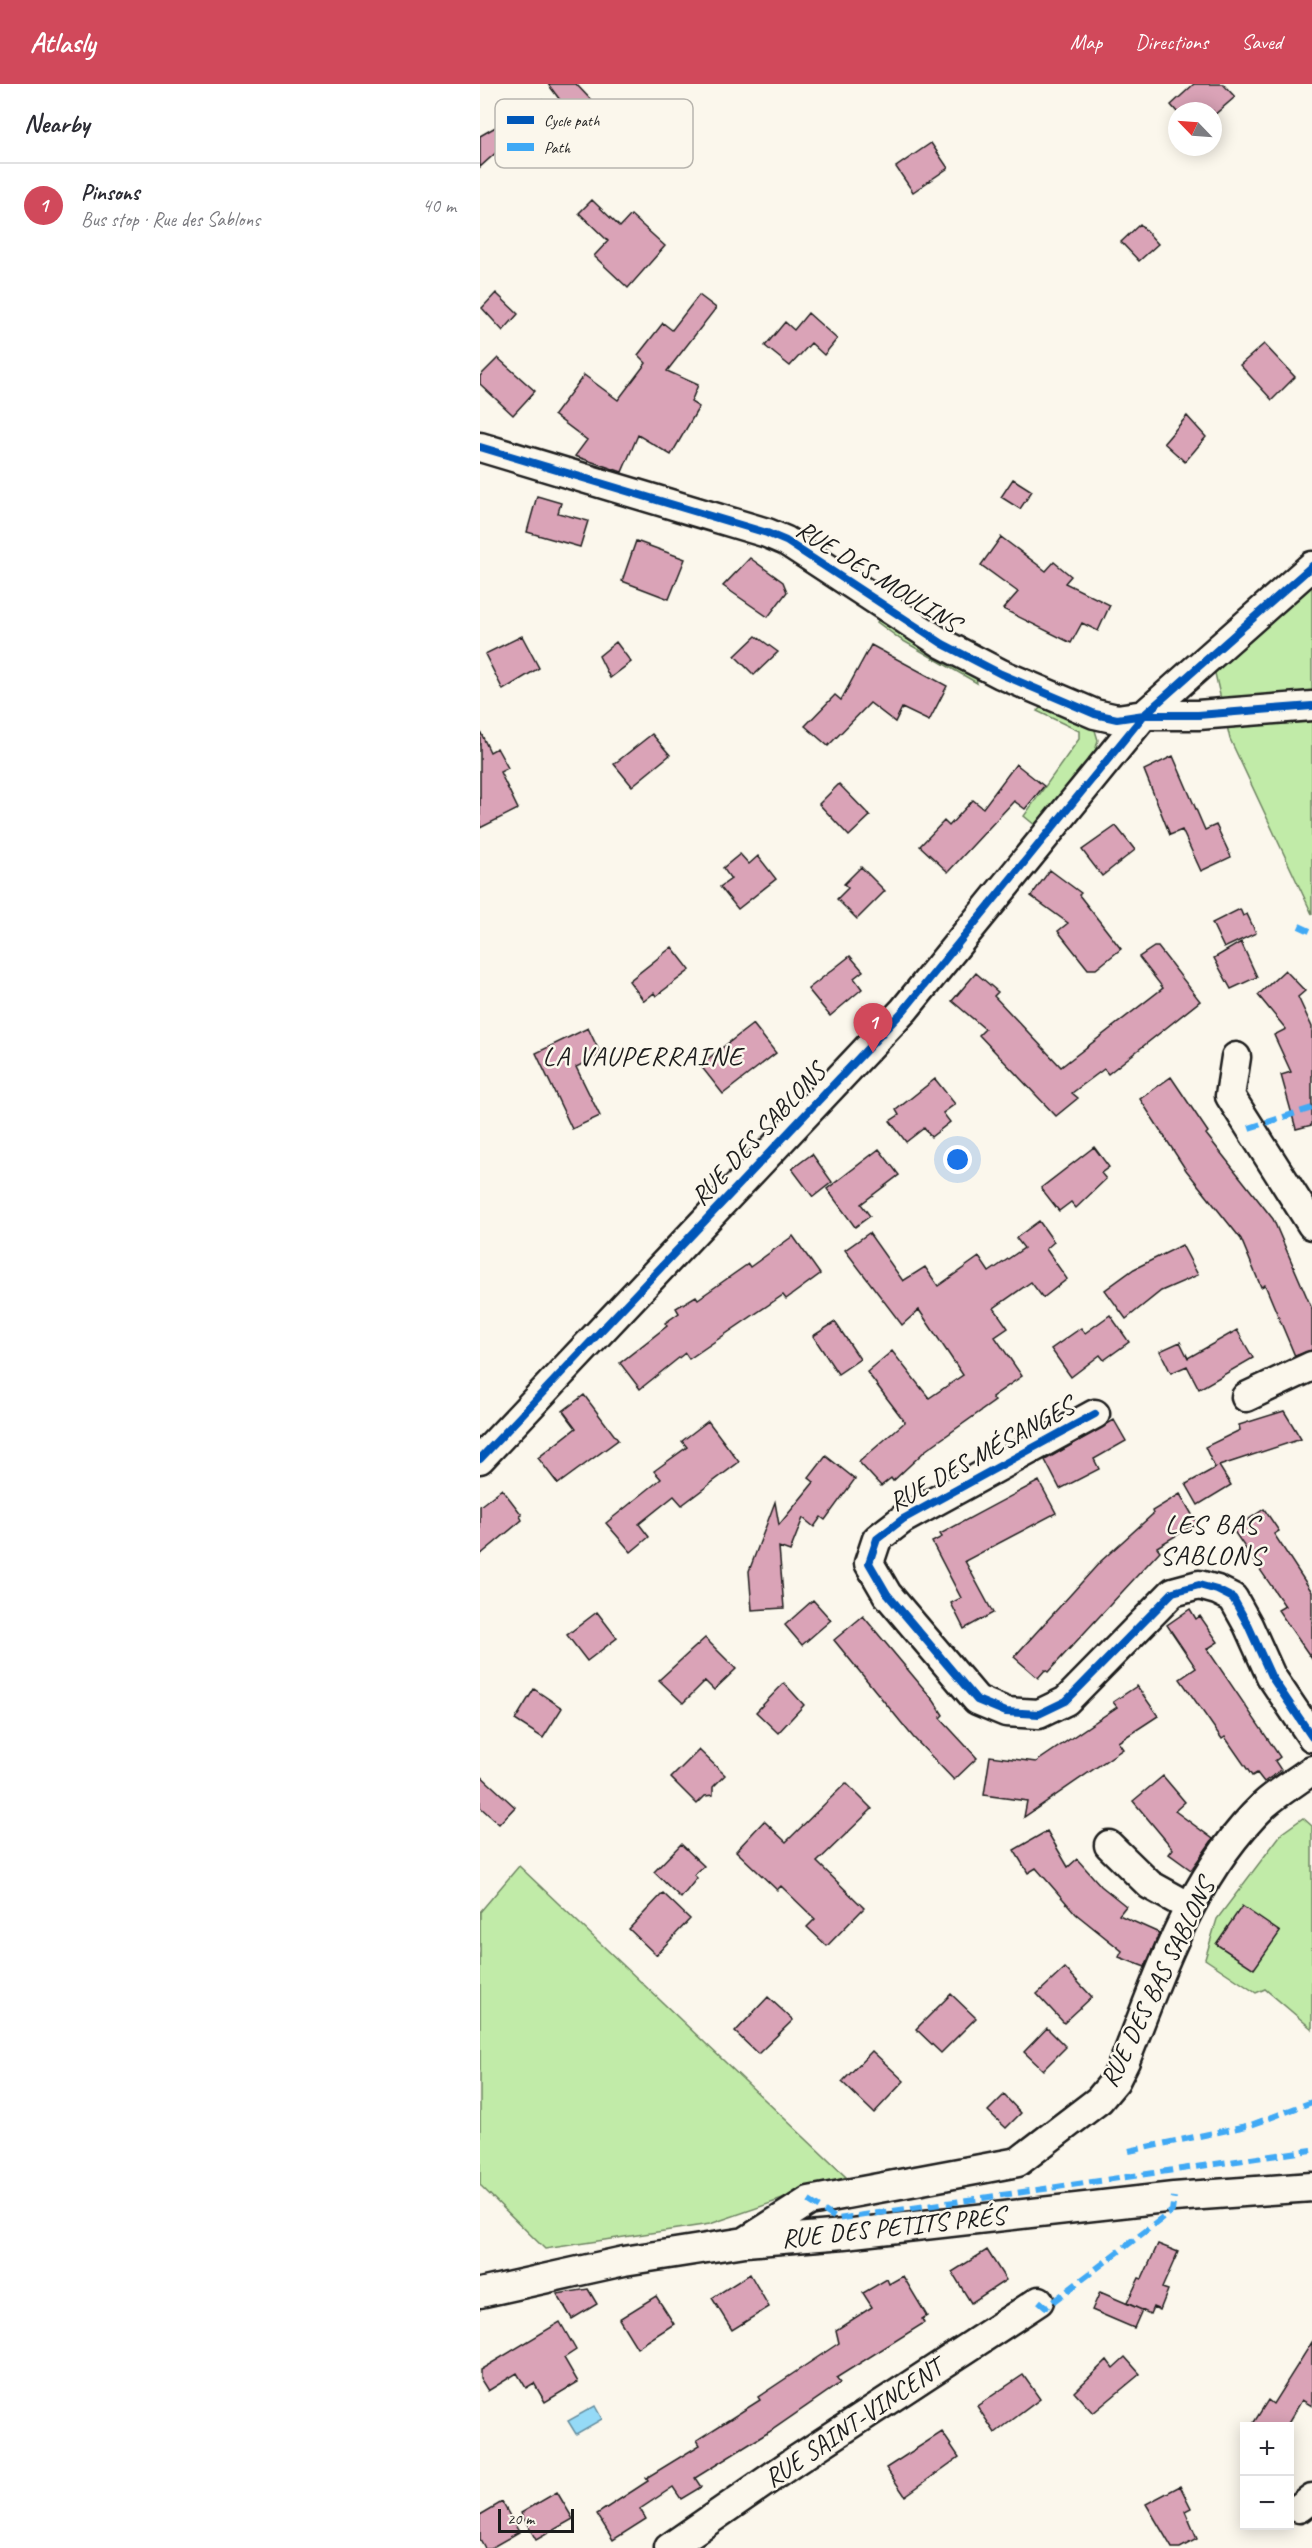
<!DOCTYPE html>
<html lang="en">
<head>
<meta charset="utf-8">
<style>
  :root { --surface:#fff; --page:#f7f7f7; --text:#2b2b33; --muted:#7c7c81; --line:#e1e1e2; --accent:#d1495b }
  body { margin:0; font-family:Caveat,sans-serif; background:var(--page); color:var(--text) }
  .controls { position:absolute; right:18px; bottom:18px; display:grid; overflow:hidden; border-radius:0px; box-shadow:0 3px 15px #0003 }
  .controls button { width:54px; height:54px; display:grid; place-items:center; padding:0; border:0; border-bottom:2px solid var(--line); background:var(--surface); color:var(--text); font:30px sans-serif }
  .compass { position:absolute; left:688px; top:18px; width:54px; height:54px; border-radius:50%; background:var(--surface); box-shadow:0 3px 15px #0003; rotate:295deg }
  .scale { position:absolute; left:18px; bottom:15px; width:76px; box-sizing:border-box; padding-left:6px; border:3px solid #1c1c1c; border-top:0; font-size:16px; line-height:21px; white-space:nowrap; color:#1c1c1c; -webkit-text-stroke:4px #fbf7ec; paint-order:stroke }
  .you { position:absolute; left:478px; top:1076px; width:21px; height:21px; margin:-15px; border:4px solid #fff; border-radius:50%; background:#1a73e8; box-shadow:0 0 0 9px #1a73e833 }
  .badge { display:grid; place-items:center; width:39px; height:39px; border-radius:50%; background:var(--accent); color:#fff; font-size:20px; font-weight:700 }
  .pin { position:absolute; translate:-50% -50px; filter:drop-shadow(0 2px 3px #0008) }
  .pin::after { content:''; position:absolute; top:32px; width:21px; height:18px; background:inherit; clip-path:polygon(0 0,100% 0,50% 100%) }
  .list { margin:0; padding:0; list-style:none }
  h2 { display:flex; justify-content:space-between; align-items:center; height:78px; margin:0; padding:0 24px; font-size:26px }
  h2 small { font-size:20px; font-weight:400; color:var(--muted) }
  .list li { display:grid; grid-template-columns:39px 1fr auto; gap:18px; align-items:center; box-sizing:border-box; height:84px; padding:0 24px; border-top:2px solid var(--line) }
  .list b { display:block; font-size:22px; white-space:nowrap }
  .list p { margin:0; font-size:20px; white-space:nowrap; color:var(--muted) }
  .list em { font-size:20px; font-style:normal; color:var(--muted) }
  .map { position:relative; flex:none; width:832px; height:2464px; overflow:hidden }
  header { display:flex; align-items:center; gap:36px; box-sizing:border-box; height:84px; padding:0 30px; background:var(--accent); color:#fff }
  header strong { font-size:28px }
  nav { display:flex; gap:33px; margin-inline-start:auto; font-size:21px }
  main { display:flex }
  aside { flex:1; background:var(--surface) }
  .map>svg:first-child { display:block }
  .green { fill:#c1eba8; stroke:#6e8462; stroke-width:1.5 }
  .water { fill:#95daf7; stroke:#658e9f; stroke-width:1.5 }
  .building { fill:#daa3b7; stroke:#1c1c1c; stroke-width:1.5 }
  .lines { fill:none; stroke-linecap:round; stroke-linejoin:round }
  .minor-casing { stroke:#1c1c1c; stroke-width:33 }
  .minor { stroke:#fbf7ec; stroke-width:28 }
  .quiet { stroke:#3fa9f5; stroke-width:6; stroke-dasharray:12 6; stroke-linecap:butt }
  .cycleway-casing { stroke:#fbf7ec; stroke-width:11 }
  .cycleway { stroke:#0057b8; stroke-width:8 }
  .labels { text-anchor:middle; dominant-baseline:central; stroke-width:5; stroke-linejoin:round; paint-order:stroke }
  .street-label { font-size:26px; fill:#1c1c1c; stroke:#fbf7ec }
  .neighbourhood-label { font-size:27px; letter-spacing:1.5px; fill:#1c1c1c; stroke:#fbf7ec }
  .key { fill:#fbf7ec; stroke:#b8b5ae; stroke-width:1.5 }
  .key-label { font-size:16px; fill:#1c1c1c }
</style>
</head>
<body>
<header>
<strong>Atlasly</strong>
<nav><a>Map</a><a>Directions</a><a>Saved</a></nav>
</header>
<main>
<aside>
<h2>Nearby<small></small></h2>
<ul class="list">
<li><span class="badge">1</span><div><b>Pinsons</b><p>Bus stop · Rue des Sablons</p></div><em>40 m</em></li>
</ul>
</aside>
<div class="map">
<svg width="832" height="2464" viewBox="0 0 832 2464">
  <rect width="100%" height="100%" fill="#fbf7ec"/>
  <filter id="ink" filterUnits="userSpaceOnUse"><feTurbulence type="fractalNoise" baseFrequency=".0167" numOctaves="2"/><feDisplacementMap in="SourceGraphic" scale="12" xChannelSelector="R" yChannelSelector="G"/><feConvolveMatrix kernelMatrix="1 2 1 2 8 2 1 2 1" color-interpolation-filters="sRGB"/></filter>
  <g filter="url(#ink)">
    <!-- green -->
    <path class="green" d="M832,502v328l-82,-175 -16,-70z
      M402,531l93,56 2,12 -77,-44 -23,-17z
      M564,621l50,22 4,13 -3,12 -59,74 -12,-10 55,-77v-8l-42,-20z
      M823,1734l9,8v203l-47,-40 -9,4 -51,-34 12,-40 65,-86z
      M39,1782l327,311 -136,47 -165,25 -65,-64v-273z"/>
    <!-- water -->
    <path class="water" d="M115,2322l7,13 -26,15 -8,-13z"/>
    <!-- building -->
    <path class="building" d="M68,0h28l16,17 -20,19 19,18 -19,21 -38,-37 26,-22z
      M714,0h29l12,13 -22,19v-5l-36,1 -6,-7z
      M62,16l5,7 -67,60v-31z
      M451,59l17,25 -35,24 -17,-25z
      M112,116l28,27 11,-12 34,31 -37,42 -34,-32 14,-15 -29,-28z
      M660,140l18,20 -19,17 -18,-19z
      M16,209l22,21 -15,17 -21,-23z
      M219,211l17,13 -49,63 31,14 -7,17 8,5 -28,48 -33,-20 -16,37 -47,-16 12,-16 -33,-25 30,-40 34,25 28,-37 -8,-8 25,-32 9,7z
      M328,229l29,26 -13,16 -13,-12 -21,23 -25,-20 20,-24 9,8z
      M784,260l31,33 -23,23 -32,-35z
      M18,274l37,33 -22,24 -33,-31v-8z
      M707,332l19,21 -21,25 -21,-19z
      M533,395l19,12 -12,18 -19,-12z
      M57,412l24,7 -3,10 30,8 -8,26 -53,-15z
      M521,453l45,34 8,-9 17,14 -6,7 45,22 -12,26 -16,-8 -11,20 -68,-34 15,-17 -37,-27z
      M156,457l49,18 -16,40 -47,-18z
      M270,474l33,24 4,10 -19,25 -45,-31z
      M42,552l17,32 -36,22 -18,-36z
      M276,552l22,16 -24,23 -19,-19z
      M136,558l15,20 -21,16 -11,-22z
      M391,561l76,41 -18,35 -27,-13 -7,14 -25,-19 -42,43 -23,-20 30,-31 6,5z
      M0,647l10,21 7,-4 11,20 -8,4 18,37 -38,19z
      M172,650l18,21 -38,31 -18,-22z
      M693,672l32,74 11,-5 15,32 -30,14 -19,-41 -12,5 -26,-65z
      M536,680l28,22 -19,23 -11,-8 -66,71 -28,-26 24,-25 5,5 24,-26 10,8z
      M359,700l31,32 -21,20 -30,-32z
      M636,742l19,24 -33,26 -20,-26z
      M260,770l9,10 9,-8 18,23 -38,30 -18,-22 11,-8 -8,-11z
      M381,783l24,24 -28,28 -20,-20 11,-11 -4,-4z
      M570,786l31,23 -2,2 42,54 -25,20h-8l-30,-38 10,-8 -37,-27z
      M760,825l3,7 4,-2 9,19 -32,15 -12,-25z
      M761,858l16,35 -26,12 -17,-31z
      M192,863l18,23 -34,26 -2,-3 -10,8 -15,-20z
      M674,863h4l42,54 -92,73 -4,-5 -32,24 6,5 -22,18 -77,-81 6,-6 -33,-28 24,-28 22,19 -4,4 67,71 102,-79 -24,-31z
      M370,872l13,15 -9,7 8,11 -32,27 -22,-27z
      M805,886l20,21 -7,6 14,30v98l-16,4 -15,-54 10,-3 -17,-37 12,-6 -28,-34z
      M273,940l23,29 -53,41 -23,-29z
      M108,944l13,27 -25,12 24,49 -28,13 -36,-76z
      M691,993l37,55 -2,2 67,85 39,90v41l-17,6 -30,-71 -4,2 -20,-48 -55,-69 -46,-71z
      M455,995l20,25 -12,9 7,9 -19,15 -7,-9 -18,14 -16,-21 9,-6 -3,-5z
      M614,1063l15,20 -8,6 5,6 -30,29 -5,-6 -12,9 -18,-23z
      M399,1065l20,26 -38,29 9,12 -15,11 -28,-38z
      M332,1070l20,28 -19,15 -21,-28z
      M559,1137l15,21 -8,7 21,30 -24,19 -12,-16 -37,26 14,20 -13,9 27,39 -30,21 3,4 -69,49 -33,31 -2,-3 -10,8 -22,-24 46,-40 -38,-50 25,-21 37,47 34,-23 -44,-65 -17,15 -57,-75 24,-17 34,48 22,-14 13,19 41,-29 10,15 35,-24 -8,-10z
      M313,1152l27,38 -34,25 -3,-4 -94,64 -4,-6 -45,36 -20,-26 47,-37 -2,-3 14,-10 -3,-5 20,-12 2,3 50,-35 2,3z
      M702,1161l16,30 -37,16 -35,28 -21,-29 29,-21z
      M630,1231l19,27 -25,18 -4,-5 -29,22 -20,-28 30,-21 4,5z
      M355,1238l25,37 -22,15 -25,-38z
      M757,1246l16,28 -54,31 -12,-23 -16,7 -11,-22 20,-9 8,16z
      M104,1311l34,45 -60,44 -20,-26 38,-30 -13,-17z
      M804,1327l17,28 -82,27 12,19 -33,20 -12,-21 31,-17 -2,1 -10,-21 35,-17 -1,-5z
      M634,1336l12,21 -32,18 5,10 -39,20 -15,-29z
      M228,1337l31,41 -57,43 -8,-9 -35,28 10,13 -18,15 -25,-29 55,-44 -7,-8 33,-24 -5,-6z
      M346,1372l29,23 -30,41 -4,-3 -7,10 -11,-9 -13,33 -11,-4 5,61 -32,2 -3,-39 26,-69 4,23 35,-43 -5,-4z
      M559,1397l17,32 -91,48 28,52 -29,16 -13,-26 10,-5 -29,-56 10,-5 -2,-3z
      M22,1405l20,26 -2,1 2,4 -42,35v-49z
      M700,1410l17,29 -40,24 3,4 -112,121 -3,-2 -7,8 -24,-21 87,-96 52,-47 -1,-3z
      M784,1425l15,22 -5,3 38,58v67l-34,-49 7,-4 -52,-76z
      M333,1516l18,20 -29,25 -17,-20z
      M710,1525l6,10 4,-3 18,26 -11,7 73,108 -5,4 6,9 -17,12 -7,-9 -5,3 -27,-39 -3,2 -42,-60 16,-11 -29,-43z
      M117,1528l20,26 -30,23 -20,-26z
      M383,1532l71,85 9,14 -3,3 37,40 -23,22 -41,-43 -79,-97z
      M225,1554l31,31 -22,21 -9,-9 -22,22 -24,-23z
      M304,1599l20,22 -26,28 -22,-21z
      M657,1602l21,30 -40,26 5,7 -99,68 3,-16 -43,-6 6,-39 46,6 81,-55 -4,-5z
      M54,1605l28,19 -19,30 -28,-18z
      M219,1666l26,25 -12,12v8l-8,1 -8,8 -26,-26z
      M0,1691l35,32 -16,17 -19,-17z
      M683,1692l22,26 -10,9 38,28 -22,31 -22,-16 4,-5 -40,-48z
      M366,1699l26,26 -55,53 47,46 -37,38 -20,-19 8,-8 -34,-33 -4,4 -41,-39 28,-30 22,21z
      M567,1747l21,36 9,-8 24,27 25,20 -7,9 40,18 -14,34 -26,-10 3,-6 -46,-37 -40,-46 -8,5 -14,-23z
      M201,1760l23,22 -10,9 3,3 -16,20 -27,-26z
      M183,1809l27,26 -34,36 -27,-26z
      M762,1822l38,26 -26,37 -38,-25z
      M585,1884l27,29 -28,26 -27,-29z
      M471,1910l25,24 -35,35 -25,-24z
      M288,1913l25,23 -35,34 -23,-22z
      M567,1944l19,19 -23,23 -19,-18z
      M392,1967l32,30 -30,32 -32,-31z
      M524,2011l17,18 -15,15 -18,-17z
      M678,2160l20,8 -16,36 6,2 -8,20 -7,-3 -3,7 -23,-11 12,-25 3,1z
      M507,2166l19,30 -35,23 -19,-31z
      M270,2190l19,33 -37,23 -20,-32z
      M423,2192l24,40 -5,3 2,4 -88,55 4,5 -71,49 -74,46 6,9 -20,12 -8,-12 -33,22 6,10 -33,21 -16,-26 51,-33 -2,-3 54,-33 -3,-5 63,-40 -2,-3 81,-54 -3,-13 36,-23 -9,-14 24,-14 2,5z
      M108,2205l9,15 -25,15 -15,-25z
      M620,2208l42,18 -8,18 -42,-18z
      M176,2212l18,28 -37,24 -18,-29z
      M80,2238l16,28 -12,8 14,24 -33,20 -11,-19 -8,5 -9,-15 -29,18 -8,-13v-8z
      M832,2258v64l-10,-6 -16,27h-35l17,-27 5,4z
      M645,2273l15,17 -47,39 -19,-21 33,-32 6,8z
      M543,2291l17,24 -45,34 -18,-27z
      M462,2348l17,25 -54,39 -19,-28z
      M700,2402l11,22 -6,3 12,28 -17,9h-8l-26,-44z
      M77,2408l16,27 -37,21 -15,-27z
      M22,2418l17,30 -28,16h-6l-5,-9v-24z"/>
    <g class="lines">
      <defs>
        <path id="minor" d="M0,363l287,86 19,8 157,103 58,30 94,40 22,5 27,-4h54l114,-9
          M756,973l-6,39 82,129
          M766,1313l66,-31
          M615,1330l-192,105 -26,20 -8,24 18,31 90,106 29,12 33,2 27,-13 107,-109 26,-7 18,5 16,8 15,27 23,51 41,61
          M0,1375l424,-449 240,-295 168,-149
          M629,1761l41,40 38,21
          M268,2156l61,-39 209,-39 81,-62 16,-19 10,-20c36,-90 67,-187 139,-256 14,-13 32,-23 48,-35
          M0,2209l144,-32 121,-19 99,-8 330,-37 138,-10
          M819,2424l13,-10
          M189,2464l126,-87 244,-160"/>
      </defs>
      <!-- minor casing -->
      <use href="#minor" class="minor-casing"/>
      <!-- minor -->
      <use href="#minor" class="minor"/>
      <!-- quiet -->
      <path class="quiet" d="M819,842l13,6
        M769,1044l63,-20
        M649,2067l122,-26 61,-23
        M329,2117l28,18 475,-69
        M559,2217l7,6 126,-96 2,-14"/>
      <defs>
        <path id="cycleway" d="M0,363l287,86 19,8 157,103 58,30 94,40 22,5 27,-4h54l114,-9
          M615,1330l-192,105 -26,20 -8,24 18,31 90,106 29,12 33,2 27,-13 107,-109 26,-7 18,5 16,8 15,27 23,51 41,61
          M0,1375l424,-449 240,-295 168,-149"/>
      </defs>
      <!-- cycleway casing -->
      <use href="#cycleway" class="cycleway-casing"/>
      <!-- cycleway -->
      <use href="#cycleway" class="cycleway"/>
    </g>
  </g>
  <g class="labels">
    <!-- street labels -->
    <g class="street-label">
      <text transform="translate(398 492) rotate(32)">RUE DES MOULINS</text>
      <text transform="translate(278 1050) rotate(-47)">RUE DES SABLONS</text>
      <text transform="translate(501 1370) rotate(-29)">RUE DES MÉSANGES</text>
      <text transform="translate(677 1899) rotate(-64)">RUE DES BAS SABLONS</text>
      <text transform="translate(413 2143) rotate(-6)">RUE DES PETITS PRÉS</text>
      <text transform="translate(373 2339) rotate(-34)">RUE SAINT-VINCENT</text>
    </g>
    <!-- neighbourhood labels -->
    <g class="neighbourhood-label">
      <text x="163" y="972">LA VAUPERRAINE</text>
      <text x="732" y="1440">LES BAS<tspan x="732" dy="31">SABLONS</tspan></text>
    </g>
  </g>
  <!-- legend -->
  <rect x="15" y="15" width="198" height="69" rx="9" class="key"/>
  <rect x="27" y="32" width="27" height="8" fill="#0057b8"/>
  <rect x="27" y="59" width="27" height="8" fill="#3fa9f5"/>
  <g class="key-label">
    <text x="64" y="42">Cycle path</text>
    <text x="64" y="69">Path</text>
  </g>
</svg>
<div class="controls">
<button>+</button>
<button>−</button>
</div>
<svg class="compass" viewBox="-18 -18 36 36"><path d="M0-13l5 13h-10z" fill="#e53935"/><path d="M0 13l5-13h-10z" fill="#7c7c81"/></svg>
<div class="scale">20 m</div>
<div class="you"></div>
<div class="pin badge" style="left:393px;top:969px">1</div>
</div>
</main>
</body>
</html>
